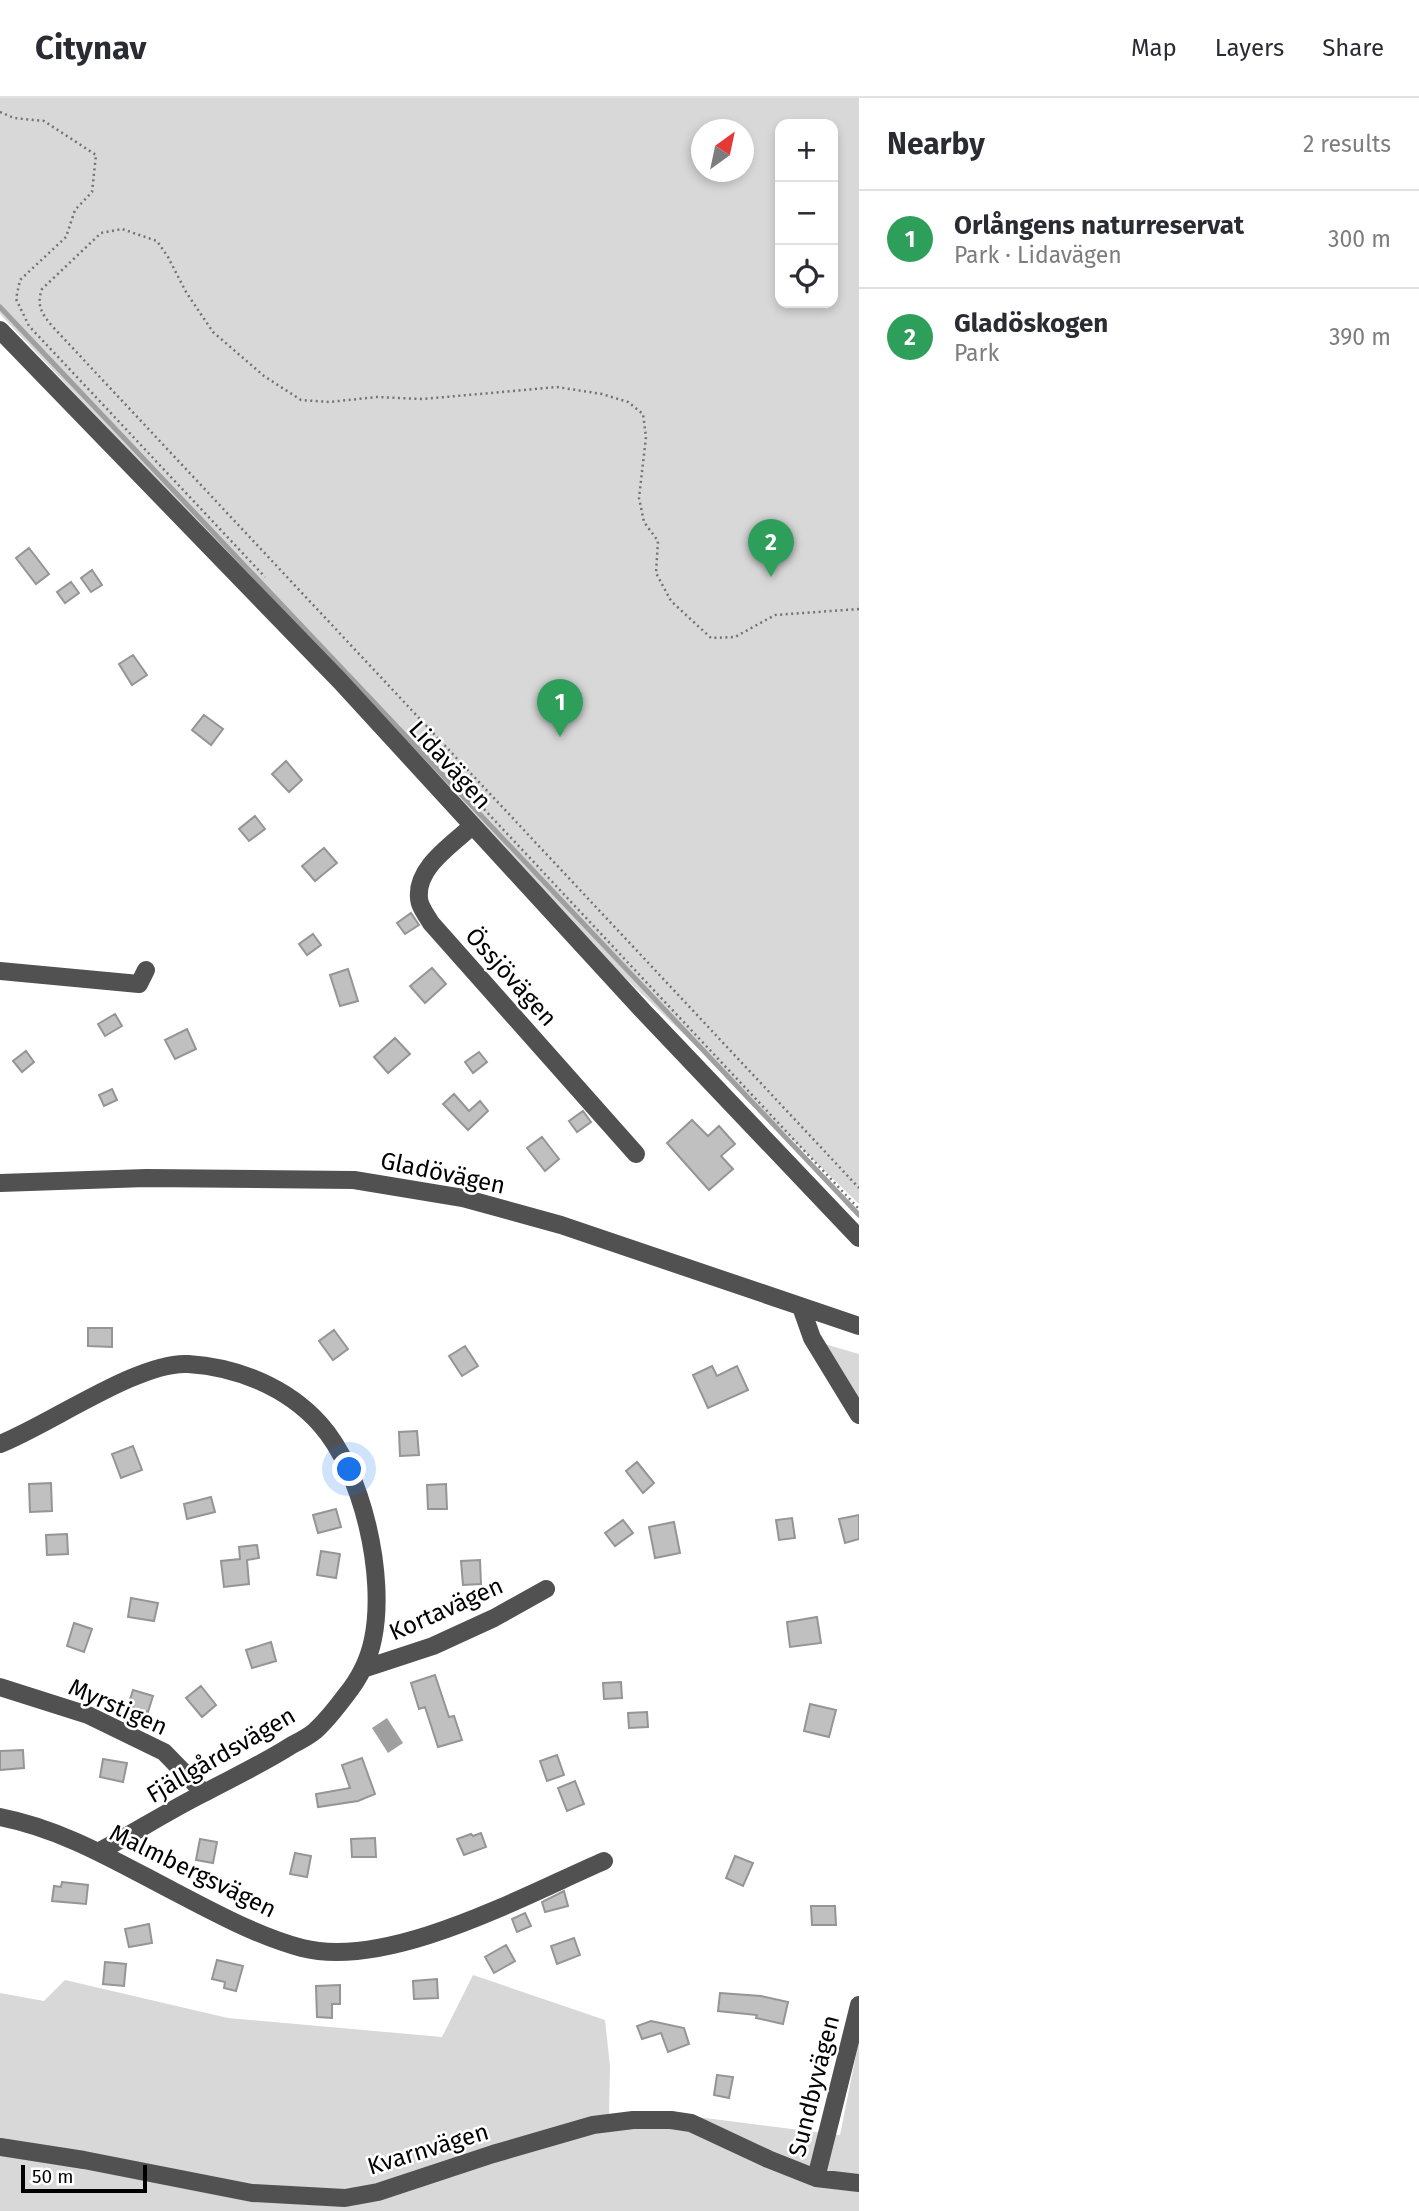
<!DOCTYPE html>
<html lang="en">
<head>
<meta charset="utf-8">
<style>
  :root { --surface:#fff; --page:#f7f7f7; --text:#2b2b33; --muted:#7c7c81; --line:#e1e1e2; --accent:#0b8043 }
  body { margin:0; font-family:"Fira Sans",sans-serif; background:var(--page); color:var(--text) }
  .controls { position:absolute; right:21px; top:21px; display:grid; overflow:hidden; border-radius:14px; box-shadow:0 4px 10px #0003 }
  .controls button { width:63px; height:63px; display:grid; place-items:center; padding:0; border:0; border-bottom:2px solid var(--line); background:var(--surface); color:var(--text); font:35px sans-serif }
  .compass { position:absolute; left:691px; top:21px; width:63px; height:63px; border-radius:50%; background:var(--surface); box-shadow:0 4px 10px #0003; rotate:33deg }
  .scale { position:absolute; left:21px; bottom:18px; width:126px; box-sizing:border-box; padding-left:7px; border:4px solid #000; border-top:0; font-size:19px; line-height:24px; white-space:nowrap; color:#000; -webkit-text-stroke:5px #fff; paint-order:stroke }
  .you { position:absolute; left:350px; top:1372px; width:24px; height:24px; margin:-18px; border:5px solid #fff; border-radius:50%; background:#1a73e8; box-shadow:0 0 0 10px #1a73e833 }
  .badge { display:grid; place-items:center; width:46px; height:46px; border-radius:50%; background:var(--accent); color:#fff; font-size:23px; font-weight:700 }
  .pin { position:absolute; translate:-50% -58px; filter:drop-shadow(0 2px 4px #0008) }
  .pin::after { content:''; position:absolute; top:37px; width:24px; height:21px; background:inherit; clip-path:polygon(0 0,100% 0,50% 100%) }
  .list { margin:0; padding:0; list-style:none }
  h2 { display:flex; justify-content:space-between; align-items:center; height:91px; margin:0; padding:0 28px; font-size:30px }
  h2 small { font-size:23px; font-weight:400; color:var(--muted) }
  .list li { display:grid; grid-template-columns:46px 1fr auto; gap:21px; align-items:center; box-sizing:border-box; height:98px; padding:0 28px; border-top:2px solid var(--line) }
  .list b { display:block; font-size:26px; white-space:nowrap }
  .list p { margin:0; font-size:23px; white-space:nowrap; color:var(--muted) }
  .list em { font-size:23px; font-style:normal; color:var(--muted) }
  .icon { flex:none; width:38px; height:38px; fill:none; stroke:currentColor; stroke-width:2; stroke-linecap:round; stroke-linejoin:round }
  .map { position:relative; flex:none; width:859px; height:2113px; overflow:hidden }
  header { display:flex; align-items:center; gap:42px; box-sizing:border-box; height:98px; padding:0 35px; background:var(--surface); border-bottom:2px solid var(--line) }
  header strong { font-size:33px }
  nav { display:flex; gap:38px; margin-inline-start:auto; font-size:24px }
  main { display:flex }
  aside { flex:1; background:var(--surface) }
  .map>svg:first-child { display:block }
  .green { fill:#d8d8d8; fill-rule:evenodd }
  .water { fill:#9f9f9f }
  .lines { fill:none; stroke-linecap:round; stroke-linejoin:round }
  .stream { stroke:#9f9f9f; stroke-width:5 }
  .building { fill:#c0c0c0; stroke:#959595; stroke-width:2 }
  .path { stroke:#737373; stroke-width:2.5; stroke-dasharray:2 3.5; stroke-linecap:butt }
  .minor { stroke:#515151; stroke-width:18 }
  .labels { text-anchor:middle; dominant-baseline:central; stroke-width:5; stroke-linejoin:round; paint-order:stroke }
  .street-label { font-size:24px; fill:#000; stroke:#fff }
</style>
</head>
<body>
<header>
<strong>Citynav</strong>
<nav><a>Map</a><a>Layers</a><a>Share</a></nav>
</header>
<main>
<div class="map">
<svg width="859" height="2113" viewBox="0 0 859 2113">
  <rect width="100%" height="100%" fill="#fff"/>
  <!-- green -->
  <path class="green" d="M0,0h859v1106l-248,-240 -611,-650zM780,26h53v179h-53zM702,32h42v42h-42z
    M821,1245l38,11v50z
    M473,1877l132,45 5,46 -1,48 49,-2 182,23 19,-95v171h-859v-218l44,8 21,-21 163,38 214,19z"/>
  <!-- water -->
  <path class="water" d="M387,1620l16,25 -15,10 -16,-25z"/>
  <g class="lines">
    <!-- stream -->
    <path class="stream" d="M0,209l859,908"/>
  </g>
  <!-- building -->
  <path class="building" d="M29,450l20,26 -13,10 -20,-26z
    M92,472l10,15 -11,7 -10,-14z
    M71,484l8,11 -14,10 -8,-11z
    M133,557l14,20 -15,10 -13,-21z
    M204,617l19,14 -12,16 -19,-15z
    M286,663l16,19 -13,12 -17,-18z
    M255,718l10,13 -16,12 -10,-12z
    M324,750l13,15 -22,18 -13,-15z
    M411,815l8,12 -14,9 -8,-11z
    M313,836l8,11 -14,10 -8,-11z
    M432,870l14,16 -21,19 -15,-17z
    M348,871l10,32 -18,5 -10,-31z
    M115,916l7,12 -17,10 -7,-12z
    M187,931l9,20 -21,10 -10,-19z
    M395,940l15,16 -22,19 -14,-16z
    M26,953l8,11 -12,10 -9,-11z
    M479,954l8,10 -14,11 -8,-11z
    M112,991l5,11 -13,6 -5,-11z
    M454,996l15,17 11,-10 8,10 -20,19 -25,-26z
    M583,1013l8,11 -14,10 -8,-11z
    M692,1022l16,16 11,-10 16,18 -14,12 12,13 -24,21 -42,-47z
    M542,1039l17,22 -14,12 -18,-23z
    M88,1230h24v19l-24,-1z
    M334,1232l14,19 -15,11 -14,-19z
    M465,1248l13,20 -16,10 -13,-20z
    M712,1268l5,10 20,-10 11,24 -40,18 -15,-33z
    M417,1333l2,24 -19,1 -1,-24z
    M133,1348l9,24 -21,8 -9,-24z
    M637,1364l17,21 -11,10 -17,-22z
    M51,1385l1,28 -22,1 -1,-28z
    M446,1386l1,25h-19l-1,-24z
    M211,1399l4,15 -28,7 -3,-15z
    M336,1411l5,18 -23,6 -5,-18z
    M859,1417v24l-14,4 -6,-24z
    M792,1420l3,20 -16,2 -3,-20z
    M623,1422l10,13 -18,13 -10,-13z
    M674,1424l6,31 -25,5 -6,-31z
    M67,1436l1,20 -21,1 -1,-20z
    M257,1447l2,13 -12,2 2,24 -25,3 -3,-26 19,-2 -1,-12z
    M321,1453l19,3 -4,24 -19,-3z
    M480,1462l1,24 -18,1 -2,-24z
    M131,1500l27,5 -4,18 -26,-4z
    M817,1519l4,26 -31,4 -3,-25z
    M74,1525l18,6 -8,23 -17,-6z
    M271,1544l5,19 -24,7 -6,-18z
    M435,1577l14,42 5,-1 8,24 -24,7 -13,-40 -6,2 -8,-26z
    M621,1584l1,16 -18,1 -1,-16z
    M201,1588l15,19 -14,12 -16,-19z
    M133,1592l20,6 -5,16 -20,-6z
    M810,1606l26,6 -7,27 -25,-6z
    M647,1614l1,15 -19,1 -1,-15z
    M23,1652l1,18 -24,2v-19z
    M557,1657l7,20 -17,6 -7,-20z
    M362,1660l13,36 -17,7 -40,6 -2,-13 34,-6 -8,-23z
    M103,1661l24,4 -4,19 -23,-5z
    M575,1683l9,23 -17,7 -9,-23z
    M481,1735l5,14 -22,8 -7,-16 14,-5 2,2z
    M375,1740l1,19h-24l-1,-18z
    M200,1741l17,3 -4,21 -17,-3z
    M295,1755l16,3 -4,21 -17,-3z
    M735,1758l18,7 -10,23 -17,-8z
    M62,1784l26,3 -2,19 -34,-3 2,-15 7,1z
    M564,1793l4,15 -23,6 -3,-10z
    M811,1808h24l1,19h-24z
    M525,1815l6,13 -14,6 -5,-13z
    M149,1826l3,19 -23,4 -4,-18z
    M574,1840l6,17 -23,9 -6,-18z
    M506,1847l9,16 -21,12 -9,-16z
    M217,1862l26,6 -7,25 -12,-3 1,-6 -13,-3z
    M105,1864l21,2 -2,22 -21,-2z
    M437,1881l1,19 -24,1 -1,-18z
    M340,1887v19h-8v14l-15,-1 -1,-31z
    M720,1895l41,3 27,6 -5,22 -27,-6 1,-3 -39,-4z
    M651,1923l33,7 5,16 -21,8 -7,-19 -19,6 -5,-13z
    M717,1977l16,2 -4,21 -15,-3z"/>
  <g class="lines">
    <!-- path -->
    <path class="path" d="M0,14l14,6 30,3 52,34 -4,37 -17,18 -9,27 -46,43 -4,19 13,27 236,251
      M859,511l-84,6 -40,22 -24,1 -40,-37 -15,-28 2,-32 -14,-19 -5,-24 7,-61 -3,-23 -15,-12 -26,-8 -45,-7 -134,12 -46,-2 -48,5 -28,-2 -37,-24 -51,-44 -27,-40 -18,-35 -11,-16 -35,-12 -21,4 -59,56c-6,17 0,25 11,38l806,861
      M469,695l390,416"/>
    <!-- minor -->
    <path class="minor" d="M0,232l340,351 304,331 215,226
      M472,728c-20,19 -56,41 -53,72 0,8 8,18 12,25l205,231
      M0,873l139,13 7,-14
      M0,1085l146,-5 208,2 109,18 98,27 298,101
      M801,1209l11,31 47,77
      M0,1346c49,-19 139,-83 188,-80 49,3 99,23 132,60 43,48 66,152 53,215 -4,20 -14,40 -27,56 -9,12 -20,26 -31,36 -7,6 -15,10 -23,14 -28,18 -58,32 -88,48 -36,18 -70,40 -106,59
      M363,1571l70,-23 61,-28 52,-29
      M0,1589l88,28 76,37 40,41
      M0,1719c63,12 119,46 175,75 41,21 82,44 127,56 87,22 221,-52 302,-87
      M0,2049l84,13 168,33 93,5 33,-6 115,-38 100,-29 40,-5h38l20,3 77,36 48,19 43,5
      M816,2080l43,-173"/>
  </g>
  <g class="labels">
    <!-- street labels -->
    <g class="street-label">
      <text transform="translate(450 667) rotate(48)">Lidavägen</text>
      <text transform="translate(511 879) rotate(48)">Össjövägen</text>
      <text transform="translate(443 1075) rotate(12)">Gladövägen</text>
      <text transform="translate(446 1511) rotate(-24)">Kortavägen</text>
      <text transform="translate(118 1609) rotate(24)">Myrstigen</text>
      <text transform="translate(221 1657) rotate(-30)">Fjällgårdsvägen</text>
      <text transform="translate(193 1773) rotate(26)">Malmbergsvägen</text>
      <text transform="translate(814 1988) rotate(-76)">Sundbyvägen</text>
      <text transform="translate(428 2051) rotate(-17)">Kvarnvägen</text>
    </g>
  </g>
</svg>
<div class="controls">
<button>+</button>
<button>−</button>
<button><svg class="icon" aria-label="locate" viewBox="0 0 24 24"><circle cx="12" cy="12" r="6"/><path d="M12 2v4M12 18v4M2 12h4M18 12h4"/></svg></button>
</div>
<svg class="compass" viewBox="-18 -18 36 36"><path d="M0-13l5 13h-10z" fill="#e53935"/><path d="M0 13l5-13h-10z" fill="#7c7c81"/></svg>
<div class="scale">50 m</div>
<div class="you"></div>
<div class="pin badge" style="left:560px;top:639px;background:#2e9e5b">1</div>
<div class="pin badge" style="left:771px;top:479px;background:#2e9e5b">2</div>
</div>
<aside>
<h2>Nearby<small>2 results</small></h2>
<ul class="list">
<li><span class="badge" style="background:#2e9e5b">1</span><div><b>Orlångens naturreservat</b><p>Park · Lidavägen</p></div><em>300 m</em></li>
<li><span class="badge" style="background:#2e9e5b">2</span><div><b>Gladöskogen</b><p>Park</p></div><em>390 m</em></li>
</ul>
</aside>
</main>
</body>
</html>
